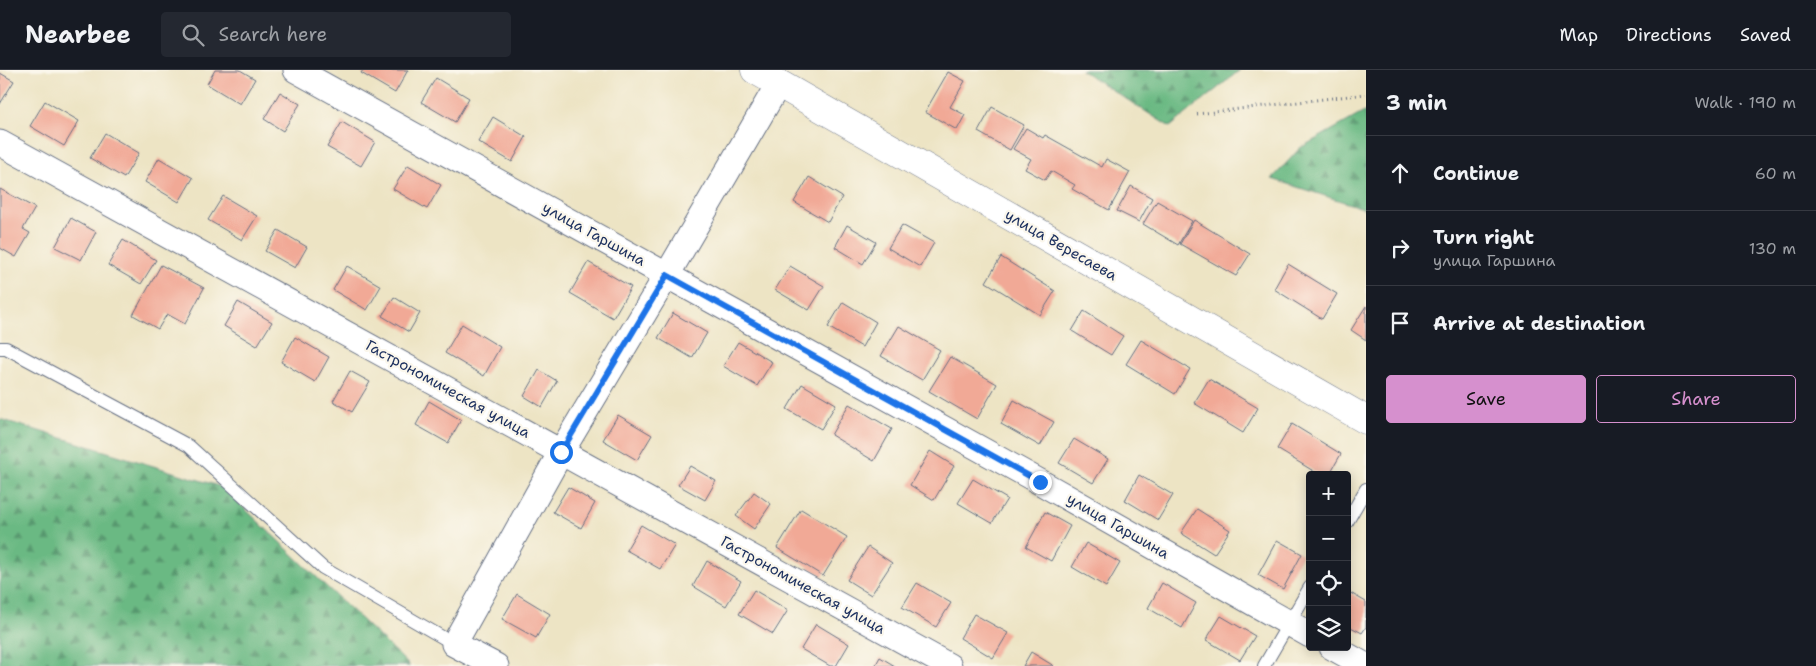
<!DOCTYPE html>
<html lang="en">
<head>
<meta charset="utf-8">
<style>
  :root { --surface:#171b24; --page:#242831; --text:#f1f3f6; --muted:#9ea1a6; --line:#363941; --accent:#d690ce }
  body { margin:0; font-family:"Shantell Sans",sans-serif; background:var(--page); color:var(--text) }
  .controls { position:absolute; right:15px; bottom:15px; display:grid; overflow:hidden; border-radius:5px; box-shadow:0 2px 12px #0003 }
  .controls button { width:45px; height:45px; display:grid; place-items:center; padding:0; border:0; border-bottom:1px solid var(--line); background:var(--surface); color:var(--text); font:25px sans-serif }
  .stop { position:absolute; width:15px; height:15px; margin:-11px; border:4px solid #1a73e8; border-radius:50%; background:#fff }
  .stop.end { background:#1a73e8; border-color:#fff; box-shadow:0 1px 5px #0008 }
  .list { margin:0; padding:0; list-style:none }
  h2 { display:flex; justify-content:space-between; align-items:center; height:65px; margin:0; padding:0 20px; font-size:21px }
  h2 small { font-size:16px; font-weight:400; color:var(--muted) }
  .list li { display:grid; grid-template-columns:32px 1fr auto; gap:15px; align-items:center; box-sizing:border-box; height:75px; padding:0 20px; border-top:1px solid var(--line) }
  .list b { display:block; font-size:19px; white-space:nowrap }
  .list p { margin:0; font-size:16px; white-space:nowrap; color:var(--muted) }
  .list em { font-size:16px; font-style:normal; color:var(--muted) }
  .actions { display:flex; gap:10px; padding:15px 20px }
  .actions a { flex:1; padding:11px 0; border:1px solid var(--accent); border-radius:5px; text-align:center; font-size:18px; color:var(--accent) }
  .actions .main { background:var(--accent); color:#111 }
  .icon { flex:none; width:28px; height:28px; fill:none; stroke:currentColor; stroke-width:2; stroke-linecap:round; stroke-linejoin:round }
  .map { position:relative; flex:none; width:1366px; height:596px; overflow:hidden }
  header { display:flex; align-items:center; gap:30px; box-sizing:border-box; height:70px; padding:0 25px; background:var(--surface); border-bottom:1px solid var(--line) }
  header strong { font-size:24px }
  nav { display:flex; gap:28px; margin-inline-start:auto; font-size:18px }
  .search { width:350px; height:45px; background:var(--page); display:flex; align-items:center; gap:12px; box-sizing:border-box; padding:0 18px; border-radius:5px; color:var(--muted); font-size:19px }
  main { display:flex }
  aside { flex:1; background:var(--surface) }
  .map>svg:first-child { display:block }
  .forest { fill:url(#forest-firs); stroke:#437470 }
  .building { fill:#f1a996 }
  .lines { fill:none; stroke-linecap:round; stroke-linejoin:round }
  .lane-casing { stroke:#646e82; stroke-width:14 }
  .street-casing { stroke:#646e82; stroke-width:27 }
  .secondary-casing { stroke:#646e82; stroke-width:29 }
  .path { stroke:#646e82; stroke-width:3; stroke-dasharray:1 4; stroke-linecap:butt }
  .lane { stroke:#fff; stroke-width:12 }
  .street { stroke:#fff; stroke-width:25 }
  .secondary { stroke:#fff; stroke-width:28 }
  .route { stroke:#1a73e8; stroke-width:6 }
  .labels { text-anchor:middle; dominant-baseline:central; stroke-width:4.5; stroke-linejoin:round; paint-order:stroke }
  .street-label { font-size:15px; fill:#1b2f5e; stroke:#fbf7ec }
</style>
</head>
<body>
<header>
<strong>Nearbee</strong>
<div class="search"><svg class="icon" aria-label="search" viewBox="0 0 24 24"><circle cx="10" cy="10" r="6"/><path d="M15 15l6 6"/></svg>Search here</div>
<nav><a>Map</a><a>Directions</a><a>Saved</a></nav>
</header>
<main>
<div class="map">
<svg width="1366" height="596" viewBox="0 0 1366 596">
  <defs>
    <pattern id="forest-firs" width="22" height="20" patternUnits="userSpaceOnUse" patternTransform="scale(1.25)"><rect width="22" height="20" fill="#6bb983"/><path d="M5 1l3.5 6h-7zM16 11l3.5 6h-7z" fill="#57976e"/></pattern>
  </defs>
  <rect width="100%" height="100%" fill="#fbf7ec"/>
  <filter id="ink" filterUnits="userSpaceOnUse"><feTurbulence type="fractalNoise" baseFrequency=".02" numOctaves="2"/><feDisplacementMap in="SourceGraphic" scale="10" xChannelSelector="R" yChannelSelector="G"/><feConvolveMatrix kernelMatrix="1 2 1 2 8 2 1 2 1" color-interpolation-filters="sRGB"/></filter>
  <filter id="wash" filterUnits="userSpaceOnUse"><feTurbulence type="fractalNoise" baseFrequency=".0096" numOctaves="4" result="noise"/><feDisplacementMap in="SourceGraphic" scale="20" xChannelSelector="R" yChannelSelector="G"/><feGaussianBlur stdDeviation="1.12" result="paint"/><feColorMatrix in="noise" values="0 0 0 0 0 0 0 0 0 0 0 0 0 0 0 0 0 1.4 0 .05"/><feComposite in="paint" operator="in"/></filter>
  <g filter="url(#wash)">
    <rect width="100%" height="100%" fill="#ede4c4"/>
    <!-- forest -->
    <path class="forest" d="M1081,0h159l-70,57z
      M1366,41v98l-94,-30 28,-31z
      M0,349l222,68 188,179h-410z"/>
    <g id="blocks">
      <!-- building -->
      <path class="building" d="M215,0h25l15,9 -15,25 -33,-20z
        M363,0h45l-13,23 -34,-20z
        M948,2l17,9 -15,26 15,8 -8,15 -32,-18z
        M0,3l14,8 -14,23z
        M436,8l33,20 -14,24 -34,-20z
        M280,22l20,12 -17,27 -19,-12z
        M45,31l34,20 -15,25 -34,-20z
        M992,37l32,18 -14,25 -32,-18z
        M493,47l33,20 -14,25 -34,-20z
        M342,52l33,20 -14,24 -34,-19z
        M1026,58l17,10 2,-3 57,32 4,-8 24,13 -21,38 -37,-21 3,-4 -24,-14 -6,9 -20,-11 6,-10 -18,-10z
        M105,63l34,20 -15,25 -34,-20z
        M159,88l34,20 -14,24 -34,-20z
        M408,95l33,20 -14,24 -34,-20z
        M809,107l33,20 -14,25 -34,-20z
        M1131,116l21,12 -13,24 -22,-11z
        M0,119l35,19 -12,21 7,4 -14,24 -16,-9z
        M223,126l34,20 -15,24 -34,-20z
        M1157,131l35,20 -14,24 -35,-21z
        M71,148l25,14 -15,28 -26,-13z
        M1194,150l56,34 -14,22 -56,-32z
        M847,155l29,17 -13,22 -28,-17z
        M902,155l32,18 -14,24 -32,-19z
        M278,160l29,17 -12,21 -30,-17z
        M123,170l33,20 -15,24 -33,-19z
        M1001,187l54,34 -15,24 -54,-33z
        M588,192l43,25 -18,31 -43,-25z
        M1288,194l49,30 -15,25 -48,-30z
        M161,195l43,23 -19,36 -18,-10 -9,15 -25,-14z
        M347,196l34,20 -14,24 -34,-20z
        M790,196l34,20 -15,24 -34,-20z
        M394,227l26,16 -11,19 -27,-16z
        M238,232l34,20 -15,24 -33,-20z
        M843,232l33,20 -14,25 -34,-20z
        M1366,236v34l-15,-10z
        M1084,241l39,25 -12,19 -39,-24z
        M673,243l34,20 -15,25 -34,-20z
        M462,254l38,23 -16,29 -39,-23z
        M899,256l41,24 -18,30 -41,-24z
        M295,267l34,20 -14,25 -34,-20z
        M1141,270l49,29 -15,25 -49,-30z
        M738,272l34,20 -15,24 -34,-20z
        M950,287l47,27 -20,35 -48,-28z
        M539,300l18,11 -15,26 -18,-11z
        M350,301l20,11 -18,30 -19,-11z
        M1209,309l49,29 -15,25 -49,-30z
        M802,314l34,20 -15,25 -34,-20z
        M1014,330l40,22 -14,24 -39,-22z
        M429,331l32,19 -13,23 -32,-18z
        M849,334l43,25 -18,32 -43,-26z
        M618,345l34,20 -15,25 -34,-20z
        M1292,354l49,30 -12,21h-9l-43,-26z
        M1074,369l34,20 -15,24 -34,-20z
        M930,381l24,15 -20,34 -24,-15z
        M690,396l26,15 -11,19 -27,-15z
        M1139,405l34,20 -15,25 -33,-20z
        M973,409l34,20 -15,24 -34,-20z
        M568,417l27,16 -14,25 -28,-16z
        M754,422l17,12 -17,25 -18,-13z
        M801,439l46,28 -24,39 -46,-28z
        M1197,439l33,21 -16,24 -33,-21z
        M1045,442l25,14 -19,35 -25,-14z
        M641,455l34,20 -15,24 -34,-19z
        M1277,470l25,14 -19,35 -25,-14z
        M1086,473l34,20 -14,24 -34,-20z
        M868,477l24,16 -21,32 -24,-15z
        M707,491l34,20 -15,25 -33,-20z
        M917,513l34,20 -15,24 -34,-20z
        M1162,513l34,20 -14,25 -34,-20z
        M754,520l34,20 -15,24 -34,-20z
        M1347,521l19,11v25l-4,6 -15,-8z
        M517,524l33,20 -14,24 -34,-19z
        M974,544l34,19 -15,25 -33,-20z
        M1221,546l34,20 -15,24 -34,-20z
        M816,554l33,20 -13,22h-6l-29,-17z
        M1031,582l23,14h-31z
        M880,587l15,9h-20z"/>
    </g>
  </g>
  <g filter="url(#ink)">
    <use href="#blocks" fill-opacity="0" stroke="#646e82" stroke-width="1"/>
    <g class="lines">
      <defs>
        <path id="lane" d="M0,278h6l183,98 134,122 131,76
          M1347,452l19,-33
          M1264,596l46,-79"/>
        <path id="street" d="M296,0l744,412 270,153
          M0,73l949,523
          M1332,577l34,19
          M496,596l-42,-22 107,-192 106,-177 112,-192"/>
        <path id="secondary" d="M755,0l611,350"/>
      </defs>
      <!-- lane casing -->
      <use href="#lane" class="lane-casing"/>
      <!-- street casing -->
      <use href="#street" class="street-casing"/>
      <!-- secondary casing -->
      <use href="#secondary" class="secondary-casing"/>
      <!-- path -->
      <path class="path" d="M1197,44l169,-20"/>
      <!-- lane -->
      <use href="#lane" class="lane"/>
      <!-- street -->
      <use href="#street" class="street"/>
      <!-- secondary -->
      <use href="#secondary" class="secondary"/>
    </g>
  </g>
  <g class="lines" filter="url(#ink)">
    <!-- route -->
    <path class="route" d="M561,382l106,-177 373,207"/>
  </g>
  <g class="labels">
    <!-- street labels -->
    <g class="street-label">
      <text transform="translate(594 164) rotate(29)">улица Гаршина</text>
      <text transform="translate(1061 175) rotate(30)">улица Вересаева</text>
      <text transform="translate(448 319) rotate(29)">Гастрономическая улица</text>
      <text transform="translate(1118 456) rotate(30)">улица Гаршина</text>
      <text transform="translate(803 515) rotate(29)">Гастрономическая улица</text>
    </g>
  </g>
</svg>
<div class="controls">
<button>+</button>
<button>−</button>
<button><svg class="icon" aria-label="locate" viewBox="0 0 24 24"><circle cx="12" cy="12" r="6"/><path d="M12 2v4M12 18v4M2 12h4M18 12h4"/></svg></button>
<button><svg class="icon" aria-label="layers" viewBox="0 0 24 24"><path d="M12 4l9 5-9 5-9-5zM3 14l9 5 9-5"/></svg></button>
</div>
<div class="stop" style="left:561px;top:382px"></div>
<div class="stop end" style="left:1040px;top:412px"></div>
</div>
<aside>
<h2>3 min<small>Walk · 190 m</small></h2>
<ul class="list">
<li><svg class="icon" aria-label="ahead" viewBox="0 0 24 24"><path d="M12 20V5M6 11l6-6 6 6"/></svg><div><b>Continue</b></div><em>60 m</em></li>
<li><svg class="icon" aria-label="right" viewBox="0 0 24 24"><path d="M7 20v-9h11M14 6l5 5-5 5"/></svg><div><b>Turn right</b><p>улица Гаршина</p></div><em>130 m</em></li>
<li><svg class="icon" aria-label="arrive" viewBox="0 0 24 24"><path d="M6 21V4h12l-3 4 3 4H6"/></svg><div><b>Arrive at destination</b></div></li>
</ul>
<div class="actions"><a class="main">Save</a><a>Share</a></div>
</aside>
</main>
</body>
</html>
